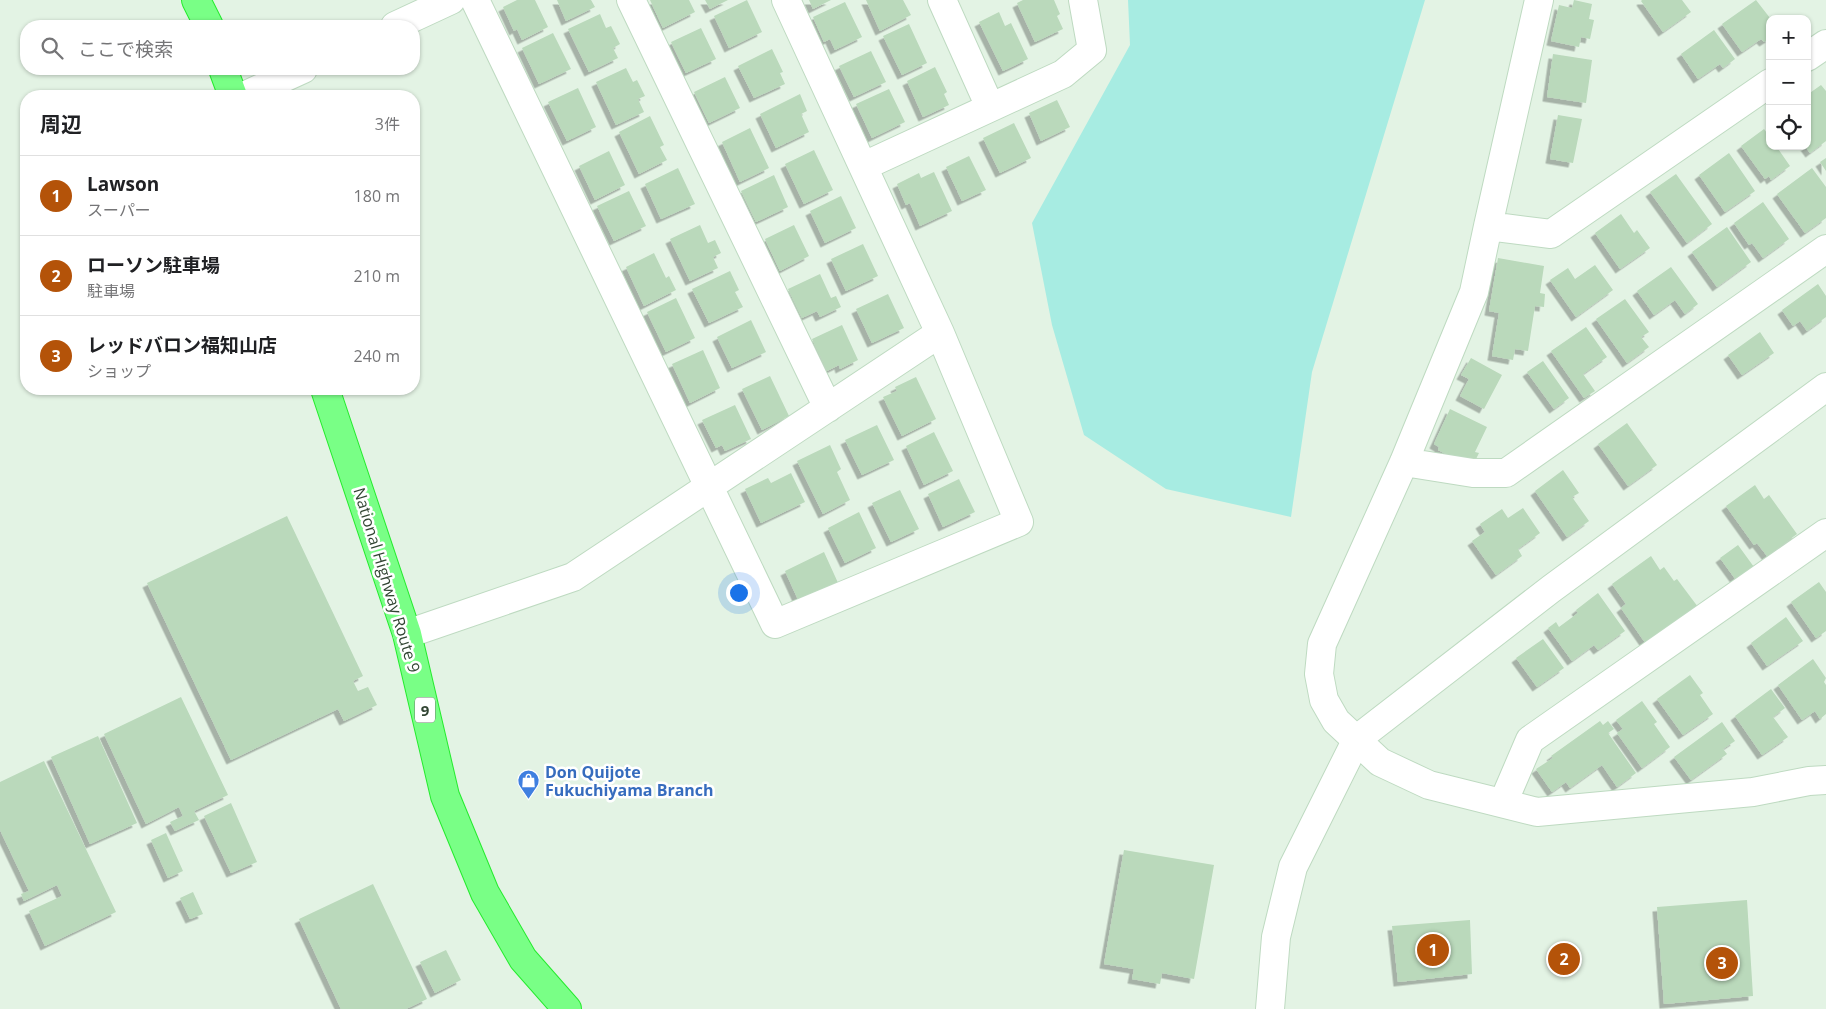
<!DOCTYPE html>
<html lang="ja">
<head>
<meta charset="utf-8">
<style>
  :root { --surface:#fff; --page:#f2f2f2; --text:#202124; --muted:#757577; --line:#e0e0e0; --accent:#b45309 }
  body { margin:0; font-family:"Open Sans","Noto Sans JP",sans-serif; background:var(--page); color:var(--text) }
  .controls { position:absolute; right:15px; top:15px; display:grid; overflow:hidden; border-radius:10px; box-shadow:0 1px 4px #0004 }
  .controls button { width:45px; height:45px; display:grid; place-items:center; padding:0; border:0; border-bottom:1px solid var(--line); background:var(--surface); color:var(--text); font:25px sans-serif }
  .you { position:absolute; left:738px; top:592px; width:18px; height:18px; margin:-12px; border:4px solid #fff; border-radius:50%; background:#1a73e8; box-shadow:0 0 0 8px #1a73e833 }
  .badge { display:grid; place-items:center; width:32px; height:32px; border-radius:50%; background:var(--accent); color:#fff; font-size:16px; font-weight:700 }
  .pin { position:absolute; translate:-50% -50%; border:2px solid #fff; box-shadow:0 1px 5px #0006 }
  .list { margin:0; padding:0; list-style:none }
  h2 { display:flex; justify-content:space-between; align-items:center; height:65px; margin:0; padding:0 20px; font-size:21px }
  h2 small { font-size:16px; font-weight:400; color:var(--muted) }
  .list li { display:grid; grid-template-columns:32px 1fr auto; gap:15px; align-items:center; box-sizing:border-box; height:80px; padding:0 20px; border-top:1px solid var(--line) }
  .list b { display:block; font-size:19px; white-space:nowrap }
  .list p { margin:0; font-size:16px; white-space:nowrap; color:var(--muted) }
  .list em { font-size:16px; font-style:normal; color:var(--muted) }
  .icon { flex:none; width:28px; height:28px; fill:none; stroke:currentColor; stroke-width:2; stroke-linecap:round; stroke-linejoin:round }
  .map { position:relative; flex:none; width:1826px; height:1009px; overflow:hidden }
  .search { position:absolute; background:var(--surface); box-shadow:0 1px 4px #0004; left:20px; top:20px; width:400px; height:55px; display:flex; align-items:center; gap:12px; box-sizing:border-box; padding:0 18px; border-radius:20px; color:var(--muted); font-size:19px }
  .panel { position:absolute; background:var(--surface); box-shadow:0 1px 4px #0004; left:20px; top:90px; width:400px; height:305px; border-radius:20px }
  .map>svg:first-child { display:block }
  .green { fill:#a7ece2 }
  .building { fill:#bad9bb; filter:url(#shadow) }
  .lines { fill:none; stroke-linecap:round; stroke-linejoin:round }
  .minor-casing { stroke:#bedac1; stroke-width:30 }
  .tertiary-casing { stroke:#bedac1; stroke-width:30 }
  .trunk-casing { stroke:#25eb2e; stroke-width:30 }
  .minor { stroke:#fff; stroke-width:28 }
  .tertiary { stroke:#fff; stroke-width:28 }
  .trunk { stroke:#79ff86; stroke-width:28 }
  .labels { text-anchor:middle; dominant-baseline:central; stroke-width:5; stroke-linejoin:round; paint-order:stroke }
  .shield { fill:#fff; stroke:#707d70; stroke-width:1 }
  .shield-label { font-size:15px; font-weight:bold; fill:#324533 }
  .street-label { font-size:16px; fill:#324533; stroke:#fff }
  .shop-label { font-size:16px; font-weight:bold; fill:#366cbe; stroke:#fff; text-anchor:start }
</style>
</head>
<body>
<div class="map">
<svg width="1826" height="1009" viewBox="0 0 1826 1009">
  <defs>
    <filter id="shadow"><feDropShadow dx="-4.5" dy="4.5" stdDeviation="0" flood-color="#0004"/></filter>
  </defs>
  <rect width="100%" height="100%" fill="#e3f3e4"/>
  <!-- green -->
  <path class="green" d="M1128,0h297l-113,372 -21,145 -125,-28 -82,-54 -32,-110 -20,-102 98,-178z"/>
  <!-- building -->
  <path class="building" d="M517,0h18l13,27 -26,13 -5,-11 -3,2 -11,-24z
    M557,0h34l4,7 -29,14z
    M650,0h39l6,12 -32,16z
    M705,0h23l-18,9z
    M747,0l15,32 -33,16 -15,-32z
    M809,0h22l-18,9z
    M866,0h37l8,15 -31,16z
    M1023,0h31l6,14 -3,2 6,13 -28,13 -18,-39z
    M1574,0l18,4 -3,15 5,1 -4,19 -9,-2 -2,10 -28,-6 8,-36 13,3z
    M1642,0h40l9,12 -28,20 -22,-31z
    M1756,0l14,18v20l-6,4 -3,-3 -19,13 -20,-28z
    M845,2l17,35 -27,13 -5,-11 -6,3 -11,-25z
    M999,12l6,14 6,-3 17,36 -25,12 -24,-49z
    M600,14l6,14 5,-2 9,18 -7,4 5,10 -29,14 -21,-43z
    M909,24l18,39 -25,12 -19,-39z
    M701,28l15,31 -30,14 -15,-31z
    M1714,30l21,29 -12,9 -3,-4 -22,15 -17,-25z
    M553,33l18,36 -32,15 -17,-36z
    M772,49l11,23 -3,1 5,11 -31,14 -16,-32z
    M871,51l15,31 -32,15 -15,-31z
    M1553,54l39,6 -6,43 -39,-6z
    M935,67l12,25 -3,2 5,11 -26,12 -16,-36z
    M626,68l7,14 4,-2 8,16 -7,3 6,13 -28,13 -20,-43z
    M725,77l15,31 -31,15 -15,-31z
    M1821,85l5,6v50l-16,12 -5,-7h2v-51z
    M578,88l18,39 -29,14 -19,-39z
    M889,89l16,33 -33,16 -16,-34z
    M800,94l7,17 -6,3 8,18 -33,16 -16,-34z
    M1057,100l13,27 -29,14 -12,-28z
    M1558,115l24,4 -9,44 -23,-4z
    M650,116l14,29 -4,2 7,13 -28,14 -20,-42z
    M1014,123l17,35 -31,15 -17,-35z
    M750,128l19,40 -29,14 -18,-40z
    M1764,129l6,8v9h6l14,20 -19,14 -2,-4 -4,3 -24,-33z
    M814,150l19,40 -29,14 -19,-40z
    M609,151l16,34 -30,15 -16,-34z
    M1729,153l26,38 -30,21 -26,-37z
    M969,156l17,34 -24,11 -16,-34z
    M1826,158v13l-6,-9z
    M678,168l17,36 -34,15 -16,-35z
    M1812,168l14,19v31l-21,15 -28,-39z
    M934,172l18,39 -32,15 -10,-23 -4,2 -9,-21 22,-11 2,5z
    M1676,174l36,50 -25,19 -37,-51z
    M774,175l14,32 -32,15 -15,-31z
    M629,191l17,35 -32,15 -17,-35z
    M841,196l15,32 -31,15 -15,-32z
    M1763,202l26,37 -26,19 -11,-15 -3,2 -15,-22z
    M1621,214l13,19 3,-3 13,18 -30,21 -25,-36z
    M700,225l8,18 7,-3 6,13 -8,4 5,11 -28,13 -20,-42z
    M794,225l15,31 -29,15 -15,-32z
    M1727,227l24,35 -34,25 -25,-35z
    M863,244l15,32 -32,15 -15,-32z
    M654,253l12,25 3,-2 7,14 -32,16 -18,-39z
    M1498,258l46,8 -4,27 5,1 -1,13 -9,-1 -7,45 -13,-2 -2,11 -21,-4 7,-43 -10,-2z
    M1595,265l18,25 -37,27 -26,-37 18,-12 7,11z
    M1671,267l27,37 -13,10 -10,-14 -21,15 -17,-24z
    M730,271l9,19 -4,2 8,15 -34,16 -17,-34z
    M820,274l11,24 5,-2 5,11 -21,10 -3,-6 -15,7 -14,-29z
    M1818,284l8,12v21l-19,14 -7,-10 -7,5 -11,-16z
    M888,294l16,34 -32,15 -16,-34z
    M676,298l19,40 -29,14 -19,-40z
    M1625,299l24,33 -8,5 8,10 -22,16 -31,-44z
    M751,320l15,32 -34,16 -15,-31z
    M842,325l16,35 -18,9 -1,-4 -12,6 -15,-32z
    M1586,327l21,30 -24,17 12,17 -11,7 -33,-47z
    M1760,332l14,21 -32,22 -14,-20z
    M703,350l17,38 -30,15 -18,-39z
    M1471,358l31,17 -18,34 -24,-13 9,-17 -8,-4z
    M1543,361l26,37 -15,11 -27,-37z
    M770,376l19,40 -27,14 -20,-41z
    M916,377l20,42 -34,17 -19,-39 14,-6 -2,-4z
    M735,405l16,34 -26,12 -3,-6 -6,3 -14,-28z
    M1450,409l37,18 -12,25 4,1 -7,14 -34,-17 1,-3 -5,-3z
    M1627,423l30,42 -29,21 -30,-42z
    M877,425l17,35 -32,15 -17,-35z
    M934,432l19,39 -29,14 -18,-39z
    M830,445l11,24 -4,3 13,28 -27,14 -26,-53z
    M1563,470l16,23 -7,4 17,24 -22,16 -32,-46z
    M791,473l14,29 -44,21 -16,-34 23,-11 3,5z
    M959,479l16,33 -32,15 -15,-33z
    M1755,485l9,14 5,-4 28,39 -30,22 -10,-13 -3,2 -28,-39z
    M900,490l19,39 -28,13 -19,-39z
    M1523,508l17,25 -22,16 4,7 -26,19 -24,-34 13,-9 -5,-8 22,-15 6,9z
    M859,512l17,36 -31,15 -17,-35z
    M287,516l76,160 -10,5 5,10 10,-4 9,18 -33,16 -6,-12 -107,51 -84,-177z
    M1738,545l16,22 -18,13 -16,-22z
    M824,552l15,33 -39,19 -15,-33z
    M1651,556l9,14 4,-3 10,14 3,-2 21,28 -52,37 -25,-36 5,-4 -14,-20z
    M1819,582l7,10v39l-10,7 -25,-36z
    M1598,593l27,38 -27,19 -4,-5 -22,16 -24,-33 8,-6 3,5 19,-14 -2,-3z
    M1786,617l17,24 -36,25 -16,-23z
    M1543,639l21,29 -27,19 -21,-29z
    M1813,659l13,19 -2,4 2,3v29l-6,5 -5,-8 -13,9 -24,-35z
    M1690,675l13,18 -3,2 13,19 -30,21 -26,-36z
    M1771,689l14,19 -12,9 15,20 -26,18 -27,-39z
    M181,697l47,98 -34,16 5,9 -24,11 -5,-9 13,-6 -4,-9 -33,17 -42,-90z
    M1642,701l15,21 -3,2 16,23 -28,21 -25,-35 6,-4 -7,-9z
    M1600,721l3,4 5,-4 6,8 -6,4 28,40 -19,14 -15,-22 -32,23 -4,-6 -14,10 -16,-23 17,-11 -2,-2z
    M1722,722l13,19 -12,8 4,5 -36,26 -17,-23z
    M98,736l39,87 -47,21 -39,-87z
    M44,761l72,151 -71,34 -16,-35 33,-15 -5,-11 -33,16 -3,-7 8,-3 -29,-61v-48z
    M231,803l26,59 -26,11 -27,-57z
    M166,833l17,38 -15,7 -17,-38z
    M1124,850l90,15 -20,114 -32,-6 -2,11 -28,-5 2,-10 -30,-5z
    M373,884l54,115 -21,10h-65l-42,-90z
    M193,892l10,22 -13,5 -10,-21z
    M1747,900l6,96 -89,8 -7,-97z
    M1470,920l2,54 -74,8 -6,-56z
    M446,950l15,30 -26,13 -15,-31z"/>
  <g class="lines">
    <defs>
      <path id="minor" d="M475,0l300,624 244,-102 -79,-189
        M631,0l197,408
        M942,0l48,107
        M1539,0l-51,226 -14,66 -70,170 -82,182 -3,30 5,26 12,21 44,41 49,23 108,27 216,-20 56,-11 17,-1
        M395,26l56,-26
        M1807,57l19,-13
        M244,96l59,-27
        M864,166l199,-92 29,-24 -9,-50
        M1488,226l63,8 219,-151
        M1404,462l69,11h33l320,-224
        M407,634l166,-57 367,-244 -154,-333
        M1503,803l27,-63 296,-207"/>
      <path id="tertiary" d="M1270,1009l6,-72 17,-70 64,-128 194,-150 275,-202"/>
      <path id="trunk" d="M196,0l13,26
        M223,69l10,27
        M325,389l82,245 38,162 40,97 38,66 44,50"/>
    </defs>
    <!-- minor casing -->
    <use href="#minor" class="minor-casing"/>
    <!-- tertiary casing -->
    <use href="#tertiary" class="tertiary-casing"/>
    <!-- trunk casing -->
    <use href="#trunk" class="trunk-casing"/>
    <!-- minor -->
    <use href="#minor" class="minor"/>
    <!-- tertiary -->
    <use href="#tertiary" class="tertiary"/>
    <!-- trunk -->
    <use href="#trunk" class="trunk"/>
  </g>
  <!-- icons -->
  <defs>
    <symbol id="shop-pin" viewBox="-11 -11 22 30"><path d="M0 17L-7.5 6A9.5 9.5 0 1 1 7.5 6Z" fill="#3f7fe0" stroke="#fff"/><path d="M-5-2.5h2.3a2.7 3.5 0 0 1 5.4 0H5L5.5 6h-11ZM-1.5-2.5h3a1.5 2.3 0 0 0-3 0Z" fill="#fff"/></symbol>
  </defs>
  <g fill-rule="evenodd">
    <use href="#shop-pin" x="516" y="768" width="25" height="34"/>
  </g>
  <g class="labels">
    <!-- shield labels -->
    <rect class="shield" x="415" y="697.5" width="20" height="25" rx="4"/>
    <g class="shield-label">
      <text x="425" y="710">9</text>
    </g>
    <!-- street labels -->
    <g class="street-label">
      <text transform="translate(387 580) rotate(73)">National Highway Route 9</text>
    </g>
    <!-- shop labels -->
    <g class="shop-label">
      <text x="545" y="772">Don Quijote<tspan x="545" dy="18">Fukuchiyama Branch</tspan></text>
    </g>
  </g>
</svg>
<div class="controls">
<button>+</button>
<button>−</button>
<button><svg class="icon" aria-label="locate" viewBox="0 0 24 24"><circle cx="12" cy="12" r="6"/><path d="M12 2v4M12 18v4M2 12h4M18 12h4"/></svg></button>
</div>
<div class="you"></div>
<div class="pin badge" style="left:1433px;top:950px">1</div>
<div class="pin badge" style="left:1564px;top:959px">2</div>
<div class="pin badge" style="left:1722px;top:963px">3</div>
<div class="search"><svg class="icon" aria-label="search" viewBox="0 0 24 24"><circle cx="10" cy="10" r="6"/><path d="M15 15l6 6"/></svg>ここで検索</div>
<section class="panel">
<h2>周辺<small>3件</small></h2>
<ul class="list">
<li><span class="badge">1</span><div><b>Lawson</b><p>スーパー</p></div><em>180 m</em></li>
<li><span class="badge">2</span><div><b>ローソン駐車場</b><p>駐車場</p></div><em>210 m</em></li>
<li><span class="badge">3</span><div><b>レッドバロン福知山店</b><p>ショップ</p></div><em>240 m</em></li>
</ul>
</section>
</div>
</body>
</html>
